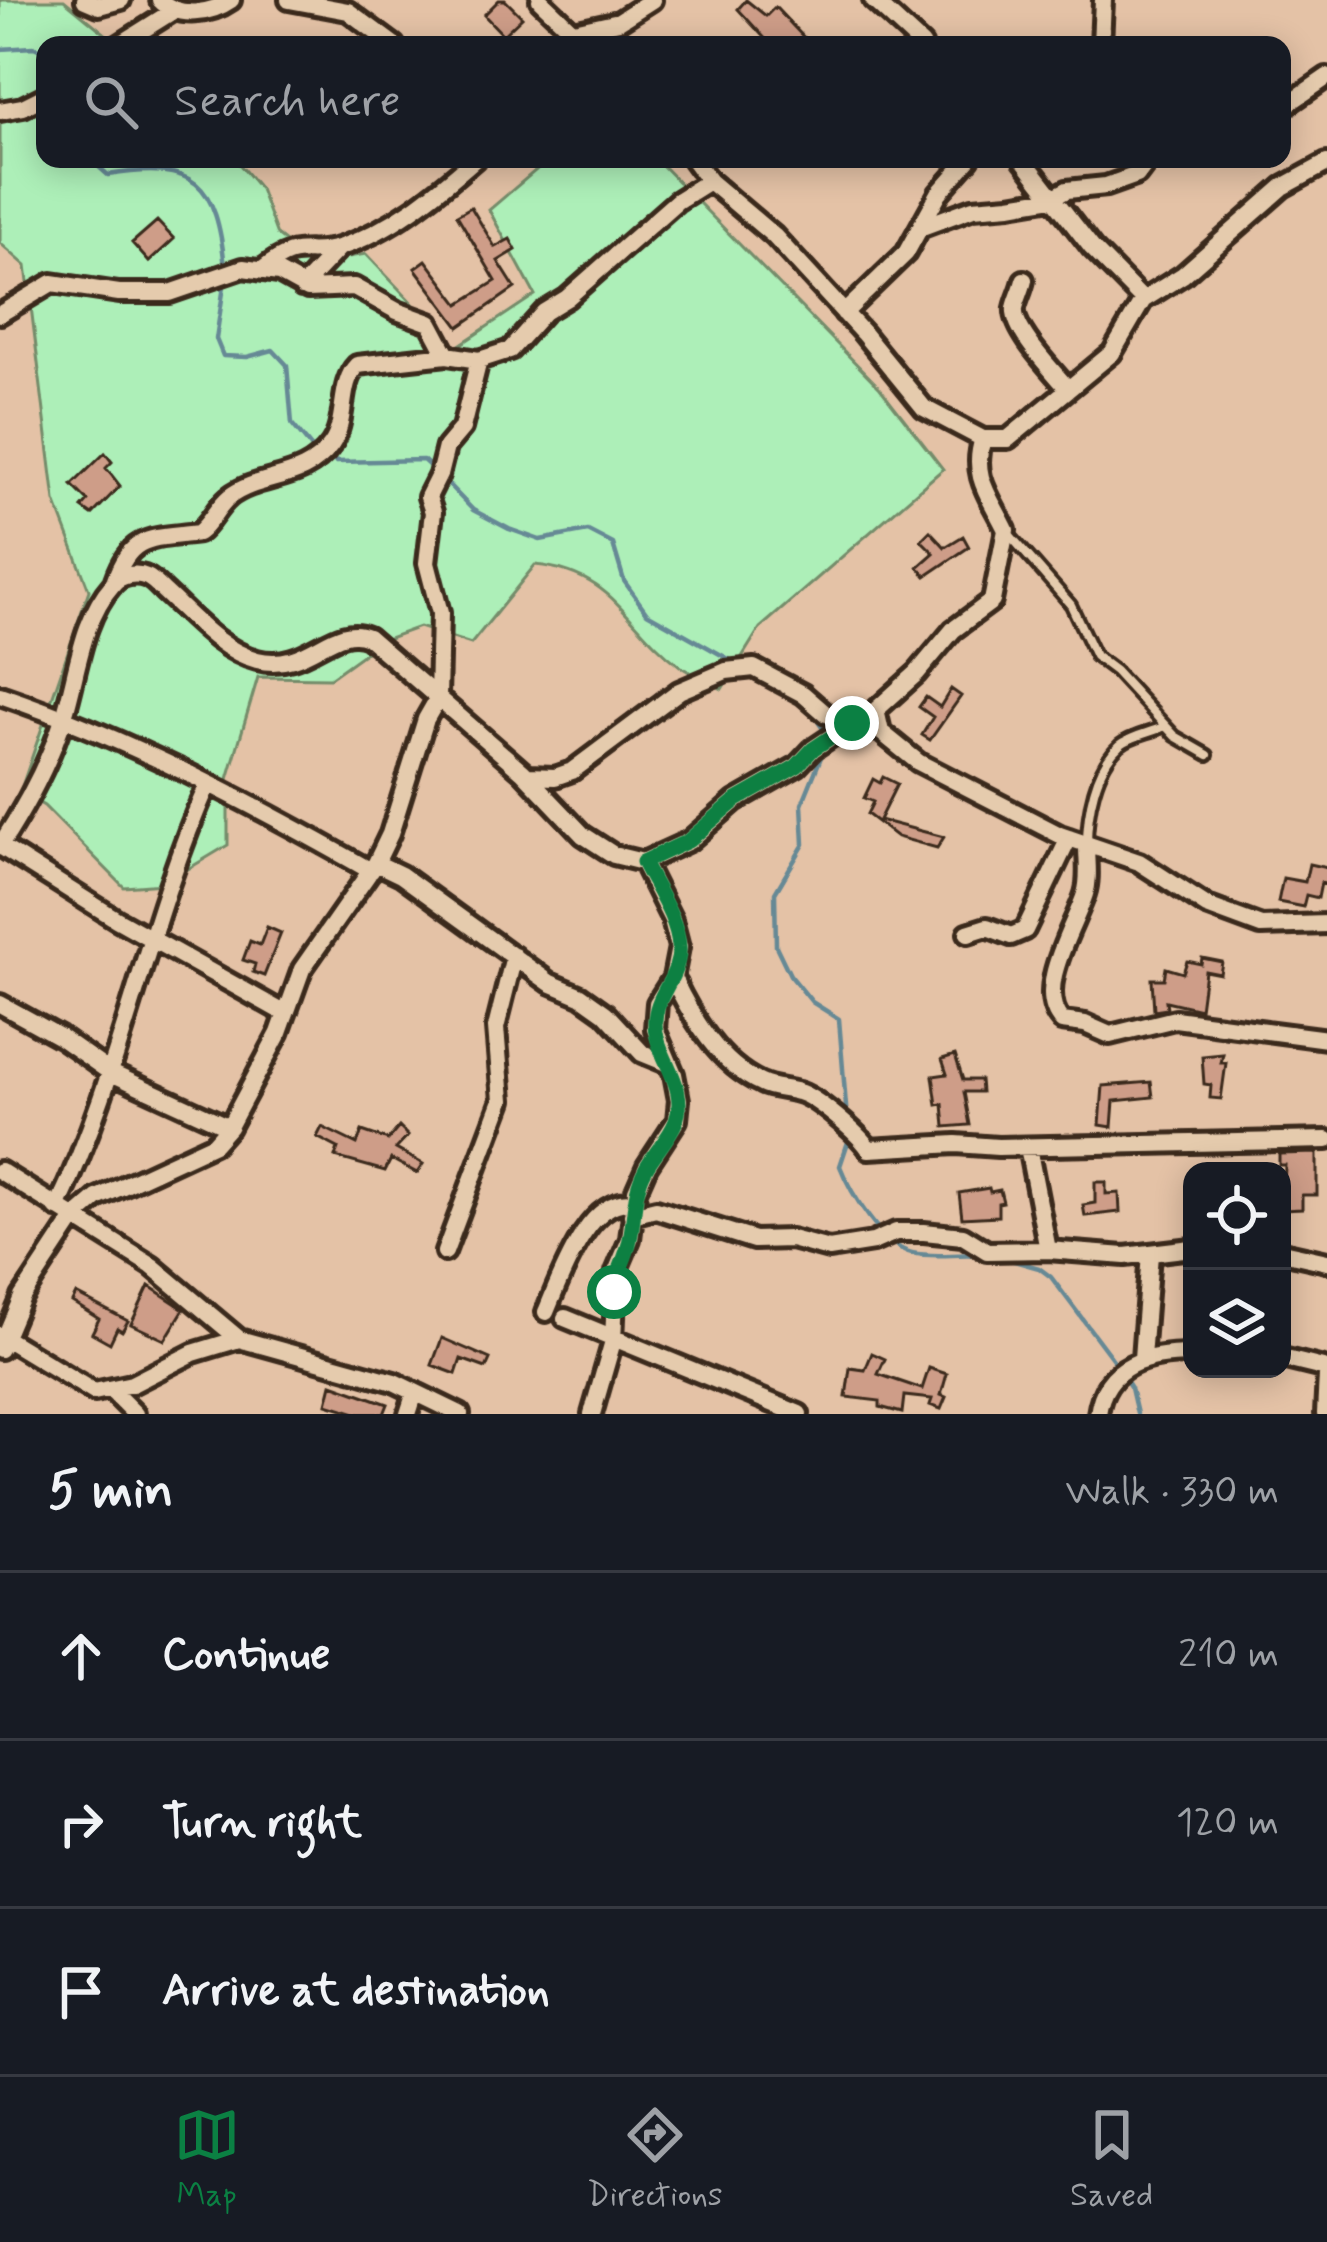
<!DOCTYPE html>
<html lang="en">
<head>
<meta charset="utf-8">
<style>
  :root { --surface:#171b24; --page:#242831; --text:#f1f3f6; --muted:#9ea1a6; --line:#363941; --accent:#0b8043 }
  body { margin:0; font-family:Mynerve,sans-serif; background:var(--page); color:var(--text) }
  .controls { position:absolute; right:36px; bottom:36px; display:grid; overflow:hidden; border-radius:24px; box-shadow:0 6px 30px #0003 }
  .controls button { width:108px; height:108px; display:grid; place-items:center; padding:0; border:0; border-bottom:3px solid var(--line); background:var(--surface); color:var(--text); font:60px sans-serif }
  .stop { position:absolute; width:36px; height:36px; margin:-27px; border:9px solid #0b8043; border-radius:50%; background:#fff }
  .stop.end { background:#0b8043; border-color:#fff; box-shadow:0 3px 12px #0008 }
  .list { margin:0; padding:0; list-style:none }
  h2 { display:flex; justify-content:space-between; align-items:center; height:156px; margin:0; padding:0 48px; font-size:51px }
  h2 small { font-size:39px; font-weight:400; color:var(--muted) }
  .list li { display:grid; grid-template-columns:78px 1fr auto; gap:36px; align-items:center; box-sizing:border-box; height:168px; padding:0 48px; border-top:3px solid var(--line) }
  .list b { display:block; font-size:45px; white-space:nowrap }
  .list em { font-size:39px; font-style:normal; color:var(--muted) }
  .icon { flex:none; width:66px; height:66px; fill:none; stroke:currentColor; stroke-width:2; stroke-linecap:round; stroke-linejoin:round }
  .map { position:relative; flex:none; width:1327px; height:1414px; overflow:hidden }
  .search { position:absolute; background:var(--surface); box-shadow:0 6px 30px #0003; left:36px; right:36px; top:36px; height:132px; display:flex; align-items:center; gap:30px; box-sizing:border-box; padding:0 42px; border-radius:24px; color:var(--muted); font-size:45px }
  .sheet { height:660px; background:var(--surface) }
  nav { display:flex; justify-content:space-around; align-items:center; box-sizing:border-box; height:168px; border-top:3px solid var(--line); background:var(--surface); font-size:33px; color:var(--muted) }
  nav a { display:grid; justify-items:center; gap:6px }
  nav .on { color:var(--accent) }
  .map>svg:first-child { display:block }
  .green { fill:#adefb8; stroke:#748c6b; stroke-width:3 }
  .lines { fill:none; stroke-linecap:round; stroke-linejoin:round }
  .stream { stroke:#668995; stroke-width:4.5 }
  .building { fill:#ce9d88; stroke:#3b2a1e; stroke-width:3 }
  .service-casing { stroke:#3b2a1e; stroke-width:16 }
  .minor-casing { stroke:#3b2a1e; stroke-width:26 }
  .service { stroke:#e5cbad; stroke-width:8 }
  .minor { stroke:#e5cbad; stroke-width:16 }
  .route { stroke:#0b8043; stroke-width:15 }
</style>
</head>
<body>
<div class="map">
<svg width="1327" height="1414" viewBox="0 0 1327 1414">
  <rect width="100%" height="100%" fill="#e4c2a6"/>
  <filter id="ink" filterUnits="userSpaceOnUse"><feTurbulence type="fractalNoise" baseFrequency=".00833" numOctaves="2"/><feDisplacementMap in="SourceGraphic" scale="24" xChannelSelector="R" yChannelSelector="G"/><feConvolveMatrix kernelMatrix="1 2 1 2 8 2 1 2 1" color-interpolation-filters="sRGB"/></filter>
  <g filter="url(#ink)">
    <!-- green -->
    <path class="green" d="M0,0h64l55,45h-74v114h190l25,30 17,46 36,28 53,-9 89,94 80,-53 -46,-85 60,-51h107l224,229 63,81 -183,159 -38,61c-13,-8 -30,-14 -42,-23 -55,-41 -65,-93 -145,-101l-64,79 -52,-17 -36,13 -53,38 -72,-1 -30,102v66l-65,39 -39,3 -80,-81 -24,-14 69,-202 -34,-89 -29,-235 -26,-23z"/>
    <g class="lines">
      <!-- stream -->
      <path class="stream" d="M0,49l34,-2 11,5
        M90,159l18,16c88,-14 108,7 117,92
        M225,279l-9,60 7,17 24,1 26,-7 14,15 5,59 24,29
        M325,458l12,4 86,-2 12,11
        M443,479l30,31 36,19 31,11 48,-9 25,13 11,37 23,32 87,49
        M809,709l17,24
        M826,745l-24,59 2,40 -29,49 1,53 14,29 22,27 27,17 8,100
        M850,1136l-10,30c10,26 43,81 72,87 23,5 45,0 68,2
        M1003,1258l36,10 12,9 66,88
        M1123,1375l8,13 6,26"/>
    </g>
    <!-- building -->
    <path class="building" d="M499,0h6l17,17 -19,18 -19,-20z
      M746,0l20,16 9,-9 36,38h-40l-33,-36z
      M471,207l24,40 15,-8 6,11 -18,11 17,27 -56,39 -44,-59 11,-8 33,44 37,-23 -39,-66z
      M157,221l17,18 -25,23 -17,-19z
      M105,453l7,9 -6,6 14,18 -28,29 -10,-7 6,-7 -16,-16z
      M930,531l15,16 18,-11 6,11 -43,29 -8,-9 16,-14 -13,-13z
      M951,689l10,7 -31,44 -8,-5 11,-18 -14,-10 7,-10 14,10z
      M883,777l14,7 -18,36 65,17 -7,11 -40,-11 -30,-23 6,-12 -9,-4 9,-19 7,4z
      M1309,864l18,4v17l-6,-2 -3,15 -12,-3 -3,12 -25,-5 5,-24 22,4z
      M267,927l14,6 -17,43 -11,-4 2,-8 -12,-4 7,-19 10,4z
      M1202,958l20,4 -2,12 -15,-3 -5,38 -34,-8 1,7 -13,2 -2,-31h12l2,-11 17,5 4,-12 14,3z
      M1223,1054l-2,9h5l-5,36 -11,-1 1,-13 -7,-1 -2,-28z
      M955,1055l8,25h17l1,12h-17l6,33 -25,2 -2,-23 -6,1 -4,-29 14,-2 -5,-15z
      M1151,1082l2,15 -39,4 -2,26 -12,-2 3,-39z
      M322,1127l35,17 5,-13 26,9 11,-13 9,9 -12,13 27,15 -6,9 -26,-14 -6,12 -50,-14 3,-9 -21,-11z
      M1317,1153v42h-15v14l-19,1 2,-45h-6v-11z
      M1095,1182h11v12l13,-1 1,19 -35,4 -2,-11 12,-2z
      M989,1188l1,4 10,-2 3,12 -5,1v13l-36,2 -3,-25z
      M149,1286l35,23 -19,31 -34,-16z
      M76,1294l52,27 -6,10 -5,-3 -7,15 -18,-10 7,-14 -27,-17z
      M442,1338l48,21 -4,9 -25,-9 -5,15 -24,-9z
      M872,1353l13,6 -7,15 44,15 7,-21 18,6 -6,21 5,2 -5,12 -11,-4 2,-6 -28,-3 -2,17 -22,-6v-6l-34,-4 4,-29 15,2z
      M332,1384l56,20 -4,10h-25l-32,-10z"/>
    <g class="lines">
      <defs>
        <path id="service" d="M1008,533l63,72 24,51 20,15 60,65 33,19
          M1087,845c0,-32 8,-78 33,-100 12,-10 31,-12 45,-19"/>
        <path id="minor" d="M85,0l14,6 22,-6
          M160,0c18,19 51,14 71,0
          M289,0l59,11 46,34
          M540,0l47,45
          M873,0l49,45
          M574,31l45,-10 33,-21
          M119,45l54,-34
          M1101,45l2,-45
          M1282,108l45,-31
          M0,111l23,-4 22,-11
          M693,159l16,22 65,55 89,97 61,75 59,31h25l104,-86 31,-53 40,-25 100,-88 44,-24
          M1023,159l69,89 51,52
          M922,227l51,-19 37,-3 42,-7 15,-8 39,-4 31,-11 12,-16
          M262,270c39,-31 43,-11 79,-23 51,-17 94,-53 134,-88
          M1024,280c-2,10 -7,19 -9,28 -3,22 39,64 53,81
          M302,287l37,-39
          M844,313l62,-60 33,-60 30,-34
          M0,314l52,-31 67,10h51l73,-25 36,5 29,16 46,-2 43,24 33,12 17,32
          M115,580c16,-47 39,-41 83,-47 13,-10 18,-25 31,-36 31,-24 75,-14 102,-52 17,-24 7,-61 26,-80l90,-10 32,5 31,-10 34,-38 23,-14 110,-97 32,-20
          M0,695c130,44 251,108 371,176
          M881,732l-5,-22 41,-37 36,-43 39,-29 14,-71c-15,-32 -36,-54 -23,-91
          M528,776l27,1 17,-6 107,-80 47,-20 28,-3 49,26 23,20 55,18 37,30 142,73 79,27 68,44 54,20 66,-2
          M0,846c26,-40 51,-87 65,-133 13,-43 17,-94 48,-129 7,-9 23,-12 34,-7 7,3 15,13 21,18 26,24 54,56 89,65 50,13 76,-39 111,-23l155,135 60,63 31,20 29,7 46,-21 46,-40 62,-35 16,-17 39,-26
          M0,846l116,73 170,95
          M1087,846c0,16 3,33 -2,48 -10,32 -52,96 -23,127l23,3 25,11 65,-16 152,20
          M376,863l25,12 149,108 31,13 24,17 37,40 27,11
          M968,933l19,-6 24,9 14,-6 44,-92
          M673,978c19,40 46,86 88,105 12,6 24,5 37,9 17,4 61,42 71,57l87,-5 42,3 329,-7
          M0,1004l60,33 51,36 118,54
          M1028,1147l20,103
          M0,1171l152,95 87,73 155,43 66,32
          M57,1208c65,-137 90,-287 151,-424
          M632,1215l24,-6 98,31 37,-1 38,10 44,-7 23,-10h28l39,4 24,15 61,-1 77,6 67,-8
          M445,1252l57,-152 -6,-72 18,-72
          M1282,1252l45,10
          M546,1312c15,-35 43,-118 88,-109
          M565,1318l234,96
          M0,1335l94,57 38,-8 61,-31 46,-14
          M0,1349l22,-52 52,-79 23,-20 117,-54 15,-17 50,-94 23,-64 74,-106 14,-29 36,-115 12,-21 2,-85 -13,-50 6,-51 -5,-15 11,-22 7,-28 16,-19 17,-68
          M1142,1358l8,-104
          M1282,1358l45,11
          M112,1391l23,23
          M408,1414l7,-22
          M592,1414l21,-73 3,-69 14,-33 6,-48 11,-25 30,-46 2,-20 -5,-26 -19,-45 2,-26 16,-25 6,-31 -7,-27 -29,-58
          M1098,1414c7,-51 51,-60 94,-60
          M1325,1414l2,-38"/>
      </defs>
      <!-- service casing -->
      <use href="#service" class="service-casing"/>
      <!-- minor casing -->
      <use href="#minor" class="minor-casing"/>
      <!-- service -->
      <use href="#service" class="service"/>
      <!-- minor -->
      <use href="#minor" class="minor"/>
    </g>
  </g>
  <g class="lines" filter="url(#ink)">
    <!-- route -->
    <path class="route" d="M614,1292c2,-20 13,-34 16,-53 5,-24 3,-48 16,-71 9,-16 23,-29 30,-47 13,-36 -20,-63 -21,-97 -1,-29 26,-48 24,-77 -1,-28 -24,-60 -36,-85l45,-21 47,-40 62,-35 16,-17 39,-26"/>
  </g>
</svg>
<div class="controls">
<button><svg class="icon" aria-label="locate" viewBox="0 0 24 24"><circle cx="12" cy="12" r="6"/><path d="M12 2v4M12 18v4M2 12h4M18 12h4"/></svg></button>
<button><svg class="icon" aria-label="layers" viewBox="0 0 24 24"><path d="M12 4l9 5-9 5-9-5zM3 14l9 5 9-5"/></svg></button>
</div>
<div class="stop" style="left:614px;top:1292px"></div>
<div class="stop end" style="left:852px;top:723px"></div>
<div class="search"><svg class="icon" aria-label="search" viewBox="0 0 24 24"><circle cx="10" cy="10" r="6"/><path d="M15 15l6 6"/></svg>Search here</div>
</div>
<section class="sheet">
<h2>5 min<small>Walk · 330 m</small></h2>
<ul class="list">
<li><svg class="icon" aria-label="ahead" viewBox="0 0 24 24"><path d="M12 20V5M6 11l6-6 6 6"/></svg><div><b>Continue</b></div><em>210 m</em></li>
<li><svg class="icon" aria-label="right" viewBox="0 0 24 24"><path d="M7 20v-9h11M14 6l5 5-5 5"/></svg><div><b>Turn right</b></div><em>120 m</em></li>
<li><svg class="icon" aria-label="arrive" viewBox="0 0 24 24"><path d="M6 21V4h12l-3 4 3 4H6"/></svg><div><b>Arrive at destination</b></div></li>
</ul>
</section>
<nav>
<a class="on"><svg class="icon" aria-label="map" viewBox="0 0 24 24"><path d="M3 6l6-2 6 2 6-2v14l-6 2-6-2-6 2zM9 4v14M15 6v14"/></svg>Map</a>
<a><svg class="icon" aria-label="directions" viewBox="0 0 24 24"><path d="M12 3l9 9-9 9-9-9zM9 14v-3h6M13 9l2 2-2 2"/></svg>Directions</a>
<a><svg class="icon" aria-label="saved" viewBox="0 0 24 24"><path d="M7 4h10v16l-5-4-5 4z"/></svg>Saved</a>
</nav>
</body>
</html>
